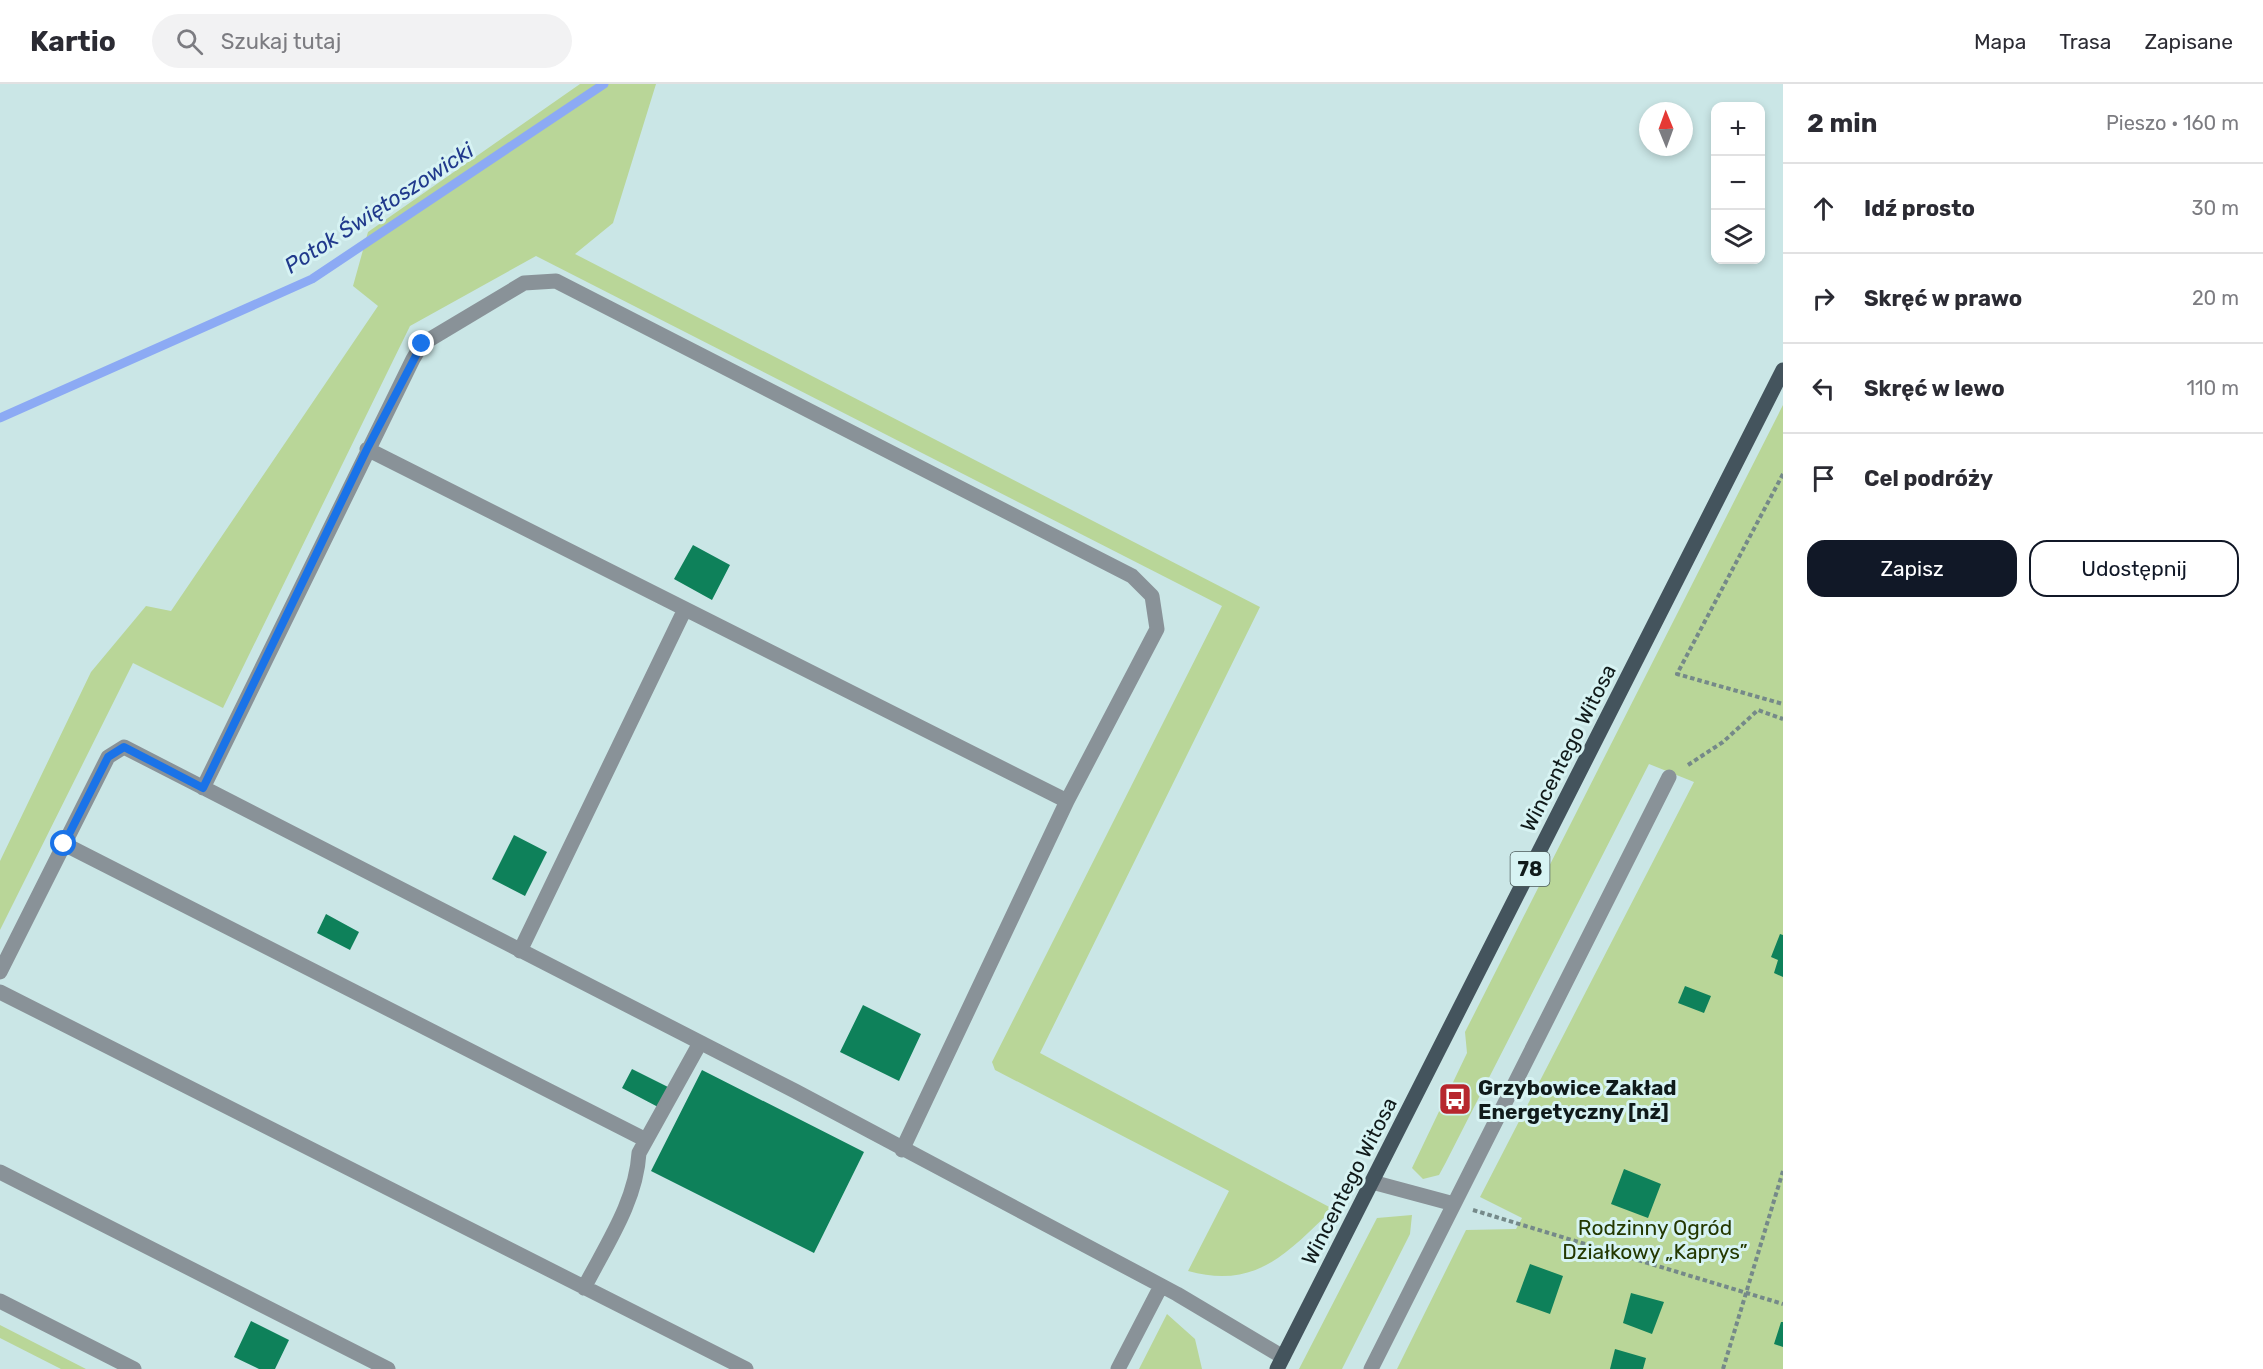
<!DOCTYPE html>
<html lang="pl">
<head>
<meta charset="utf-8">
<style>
  :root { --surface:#fff; --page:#f2f2f3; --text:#2b2b33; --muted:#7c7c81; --line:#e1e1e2; --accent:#111827 }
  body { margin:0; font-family:Rubik,sans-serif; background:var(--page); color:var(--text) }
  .controls { position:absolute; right:18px; top:18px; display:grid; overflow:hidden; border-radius:12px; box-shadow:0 3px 9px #0003 }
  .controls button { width:54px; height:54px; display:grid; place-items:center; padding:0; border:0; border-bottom:2px solid var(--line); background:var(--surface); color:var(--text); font:30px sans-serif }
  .compass { position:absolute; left:1639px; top:18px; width:54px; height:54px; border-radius:50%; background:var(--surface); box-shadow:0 3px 9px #0003; rotate:359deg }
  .stop { position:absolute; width:18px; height:18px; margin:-14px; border:4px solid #1a73e8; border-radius:50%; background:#fff }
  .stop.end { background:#1a73e8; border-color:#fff; box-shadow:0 2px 6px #0008 }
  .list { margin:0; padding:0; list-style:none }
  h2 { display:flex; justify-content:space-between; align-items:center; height:78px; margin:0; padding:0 24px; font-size:26px }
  h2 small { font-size:20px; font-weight:400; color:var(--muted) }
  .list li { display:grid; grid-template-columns:39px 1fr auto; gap:18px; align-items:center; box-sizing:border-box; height:90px; padding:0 24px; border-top:2px solid var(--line) }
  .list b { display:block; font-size:22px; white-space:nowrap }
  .list em { font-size:20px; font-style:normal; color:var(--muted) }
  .actions { display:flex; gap:12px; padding:18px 24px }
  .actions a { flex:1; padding:14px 0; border:2px solid var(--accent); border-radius:18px; text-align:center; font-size:21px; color:var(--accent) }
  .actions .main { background:var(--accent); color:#fff }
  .icon { flex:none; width:33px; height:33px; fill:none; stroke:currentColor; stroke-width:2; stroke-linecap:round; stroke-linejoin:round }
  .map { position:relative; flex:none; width:1783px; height:1285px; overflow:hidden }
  header { display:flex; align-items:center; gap:36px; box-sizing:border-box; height:84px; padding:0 30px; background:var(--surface); border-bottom:2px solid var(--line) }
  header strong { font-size:28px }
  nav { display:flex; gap:33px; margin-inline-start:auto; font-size:21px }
  .search { width:420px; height:54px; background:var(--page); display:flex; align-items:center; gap:15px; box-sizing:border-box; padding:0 21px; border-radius:33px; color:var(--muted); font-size:22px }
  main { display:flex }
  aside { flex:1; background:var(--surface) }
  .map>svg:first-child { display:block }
  .green { fill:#b9d698 }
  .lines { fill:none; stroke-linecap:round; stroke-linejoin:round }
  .stream { stroke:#8caaf4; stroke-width:9 }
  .building { fill:#0e815a }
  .path { stroke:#758989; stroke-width:4; stroke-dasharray:4.5 3; stroke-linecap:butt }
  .minor { stroke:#899298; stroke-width:15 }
  .major { stroke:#44545d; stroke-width:15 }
  .route { stroke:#1a73e8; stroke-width:8 }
  .labels { text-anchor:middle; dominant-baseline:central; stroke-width:6; stroke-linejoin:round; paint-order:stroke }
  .shield { fill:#d7f3f3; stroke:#4c5b5b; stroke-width:1.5 }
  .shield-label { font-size:20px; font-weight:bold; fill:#101a1a }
  .street-label { font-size:21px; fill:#101a1a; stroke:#d7f3f3 }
  .poi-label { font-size:21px; font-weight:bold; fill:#101a1a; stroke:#d7f3f3; text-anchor:start }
  .park-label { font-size:21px; fill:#243800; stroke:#d7f3f3 }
  .water-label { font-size:22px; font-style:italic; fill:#20398c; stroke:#d7f3f3 }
</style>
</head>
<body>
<header>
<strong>Kartio</strong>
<div class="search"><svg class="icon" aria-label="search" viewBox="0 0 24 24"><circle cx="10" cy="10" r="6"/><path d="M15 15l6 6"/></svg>Szukaj tutaj</div>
<nav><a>Mapa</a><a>Trasa</a><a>Zapisane</a></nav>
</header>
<main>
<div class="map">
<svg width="1783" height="1285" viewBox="0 0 1783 1285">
  <rect width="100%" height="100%" fill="#cae6e6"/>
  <!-- green -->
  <path class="green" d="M580,0h76l-43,139 -38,31 685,353 -220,446 293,156c-46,44 -77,81 -145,62l41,-80 -234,-121 -3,-8 230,-456 -686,-350 -126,70 -187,382 -90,-45 -133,267v-69l91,-189 55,-66 25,5 207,-305 -25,-20 15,-54z
    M1783,321v964h-386l69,-139 50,-1 6,-11 -42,-21 214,-415 -45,-18 -204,400 -6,11 -16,4 -11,-11 55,-115 -2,-21z
    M1412,1131l-2,19 -68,135h-43l78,-151z
    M1167,1230l28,25 7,30h-63z
    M0,1241l86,44h-25l-61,-31z"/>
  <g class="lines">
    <!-- stream -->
    <path class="stream" d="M0,334l312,-139 292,-195"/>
  </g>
  <!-- building -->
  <path class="building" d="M693,461l37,20 -18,35 -38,-21z
    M514,751l33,17 -22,44 -33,-17z
    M326,830l33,18 -9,18 -33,-17z
    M1780,850l3,1v42l-9,-4 4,-13 -7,-3z
    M1685,902l26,10 -7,17 -26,-10z
    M863,921l58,29 -22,47 -59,-29z
    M632,985l36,18 -10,20 -36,-19z
    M702,986l162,82 -50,101 -163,-82z
    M1624,1085l37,15 -13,34 -37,-14z
    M1530,1180l33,12 -13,38 -34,-12z
    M1631,1209l33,9 -12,32 -29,-11z
    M251,1237l38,19 -14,29h-16l-25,-12z
    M1781,1238h2v25l-9,-3z
    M1615,1265l31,9 -3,11h-33z"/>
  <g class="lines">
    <!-- path -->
    <path class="path" d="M1783,390l-106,200 106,30
      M1688,681l35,-23 35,-32 25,9
      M1473,1126l310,94
      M1723,1285l60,-198"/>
    <!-- minor -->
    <path class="minor" d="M367,365l700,352
      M203,704l210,-429 9,-15 102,-61 32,-2 576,295 20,20 5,33 -90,172 -165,349
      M64,760l582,296
      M520,867l165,-342
      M0,888l108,-215 16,-10 671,344 382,203 106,63
      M0,908l746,377
      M0,1088l388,197
      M1372,1098l82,22
      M584,1204c22,-43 52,-86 55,-135l61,-110
      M0,1217l134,68
      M1118,1285l43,-83
      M1371,1285l298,-592"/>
    <!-- major -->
    <path class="major" d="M1277,1285l506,-999"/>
  </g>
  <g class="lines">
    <!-- route -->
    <path class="route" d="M64,760l44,-87 16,-10 79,41 164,-339 55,-105"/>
  </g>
  <!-- icons -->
  <defs>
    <symbol id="bus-square" viewBox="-11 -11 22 22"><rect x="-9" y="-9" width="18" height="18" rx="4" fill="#b7262d" stroke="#d7f3f3"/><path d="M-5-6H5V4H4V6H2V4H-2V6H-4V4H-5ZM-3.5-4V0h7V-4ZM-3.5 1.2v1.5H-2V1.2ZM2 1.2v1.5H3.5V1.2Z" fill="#fff"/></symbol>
  </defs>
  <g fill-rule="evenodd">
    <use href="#bus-square" x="1436" y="996" width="38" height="38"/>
  </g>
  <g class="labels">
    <!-- shield labels -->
    <rect class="shield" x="1510.5" y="768" width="39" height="34" rx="4.5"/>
    <g class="shield-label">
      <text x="1530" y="785">78</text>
    </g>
    <!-- street labels -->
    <g class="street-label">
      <text transform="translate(1568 664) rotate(-63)">Wincentego Witosa</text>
      <text transform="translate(1349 1097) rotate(-63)">Wincentego Witosa</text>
    </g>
    <!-- poi labels -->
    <g class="poi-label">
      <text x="1478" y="1003">Grzybowice Zakład<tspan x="1478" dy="24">Energetyczny [nż]</tspan></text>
    </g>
    <!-- park labels -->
    <g class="park-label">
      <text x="1655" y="1143">Rodzinny Ogród<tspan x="1655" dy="24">Działkowy „Kaprys”</tspan></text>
    </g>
    <!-- water labels -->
    <g class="water-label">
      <text transform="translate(379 124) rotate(-33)">Potok Świętoszowicki</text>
    </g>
  </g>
</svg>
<div class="controls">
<button>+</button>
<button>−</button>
<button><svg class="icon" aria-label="layers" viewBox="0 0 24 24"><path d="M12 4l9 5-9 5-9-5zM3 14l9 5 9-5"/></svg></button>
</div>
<svg class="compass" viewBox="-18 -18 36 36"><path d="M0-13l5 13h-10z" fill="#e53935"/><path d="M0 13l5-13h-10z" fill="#7c7c81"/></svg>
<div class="stop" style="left:64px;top:760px"></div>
<div class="stop end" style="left:422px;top:260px"></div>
</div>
<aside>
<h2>2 min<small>Pieszo · 160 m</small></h2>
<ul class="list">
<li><svg class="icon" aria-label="ahead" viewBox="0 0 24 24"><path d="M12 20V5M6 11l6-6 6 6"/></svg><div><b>Idź prosto</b></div><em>30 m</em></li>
<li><svg class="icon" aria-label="right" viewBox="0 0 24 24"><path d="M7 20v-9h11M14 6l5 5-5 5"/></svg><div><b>Skręć w prawo</b></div><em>20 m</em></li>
<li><svg class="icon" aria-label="left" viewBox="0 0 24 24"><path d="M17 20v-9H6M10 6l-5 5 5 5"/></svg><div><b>Skręć w lewo</b></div><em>110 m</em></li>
<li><svg class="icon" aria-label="arrive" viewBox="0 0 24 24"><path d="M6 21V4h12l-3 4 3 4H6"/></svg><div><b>Cel podróży</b></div></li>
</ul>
<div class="actions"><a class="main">Zapisz</a><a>Udostępnij</a></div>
</aside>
</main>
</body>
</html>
